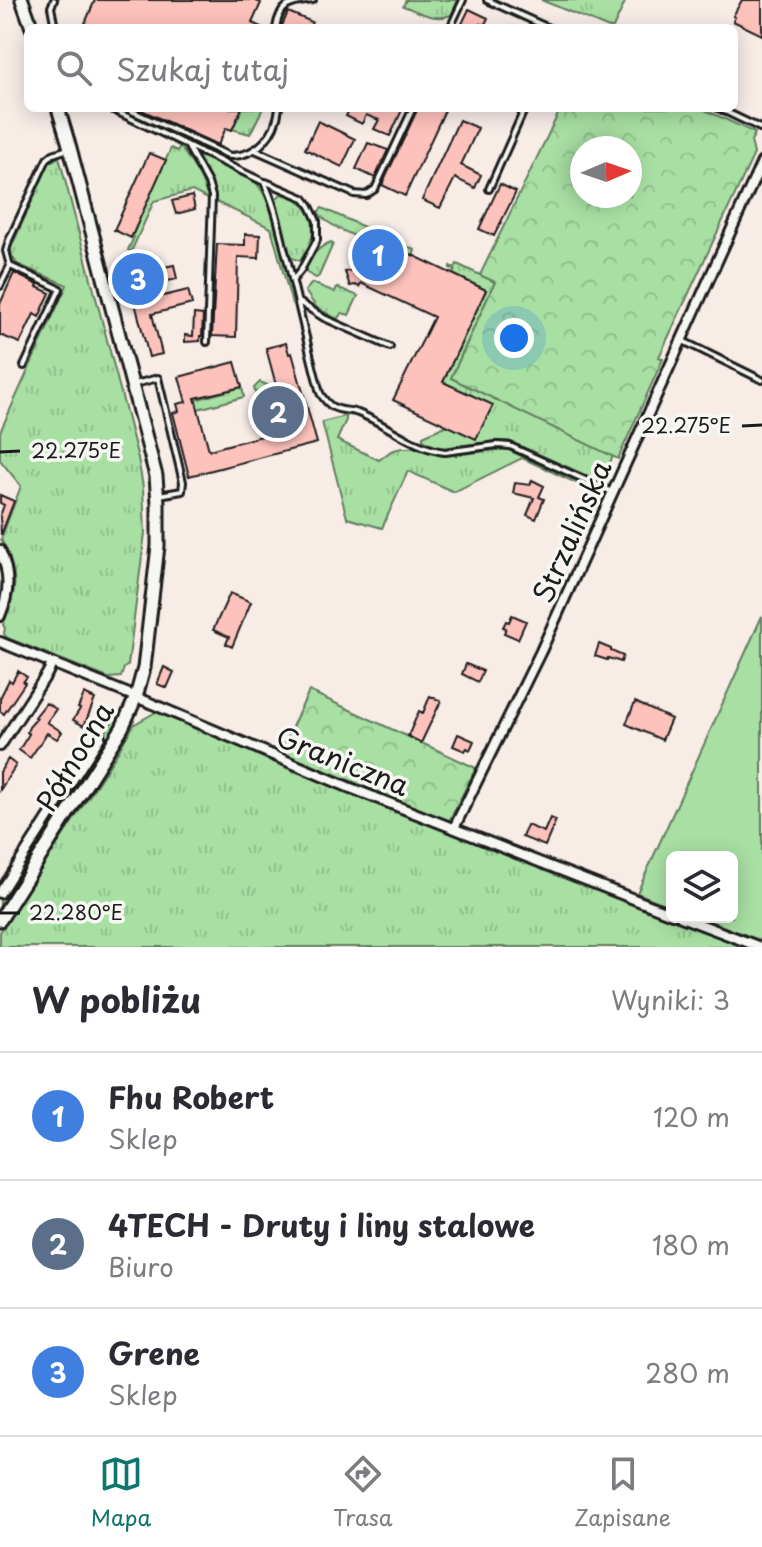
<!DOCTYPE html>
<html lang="pl">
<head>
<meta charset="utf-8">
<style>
  :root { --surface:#fff; --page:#f7f7f7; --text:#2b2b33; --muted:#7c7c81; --line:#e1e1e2; --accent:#0f766e }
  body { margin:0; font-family:"Playpen Sans",sans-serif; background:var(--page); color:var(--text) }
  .controls { position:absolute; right:24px; bottom:24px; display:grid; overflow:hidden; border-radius:12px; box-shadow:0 4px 20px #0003 }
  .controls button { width:72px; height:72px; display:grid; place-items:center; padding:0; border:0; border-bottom:2px solid var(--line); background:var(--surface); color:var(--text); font:40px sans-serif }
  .compass { position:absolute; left:570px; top:136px; width:72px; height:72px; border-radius:50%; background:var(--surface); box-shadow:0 4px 20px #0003; rotate:88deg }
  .you { position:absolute; left:514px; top:338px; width:28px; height:28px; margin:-20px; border:6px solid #fff; border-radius:50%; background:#1a73e8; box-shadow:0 0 0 12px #1a73e833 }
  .badge { display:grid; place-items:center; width:52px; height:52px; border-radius:50%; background:var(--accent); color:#fff; font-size:26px; font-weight:700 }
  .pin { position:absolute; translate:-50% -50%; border:4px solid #fff; box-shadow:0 2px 8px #0006 }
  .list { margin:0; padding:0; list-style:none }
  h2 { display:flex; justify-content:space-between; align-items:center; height:104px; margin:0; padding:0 32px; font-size:34px }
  h2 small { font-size:26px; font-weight:400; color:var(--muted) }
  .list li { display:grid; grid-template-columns:52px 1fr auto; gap:24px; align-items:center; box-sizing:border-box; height:128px; padding:0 32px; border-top:2px solid var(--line) }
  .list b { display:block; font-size:30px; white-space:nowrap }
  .list p { margin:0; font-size:26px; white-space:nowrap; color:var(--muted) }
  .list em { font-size:26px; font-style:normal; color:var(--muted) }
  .icon { flex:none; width:44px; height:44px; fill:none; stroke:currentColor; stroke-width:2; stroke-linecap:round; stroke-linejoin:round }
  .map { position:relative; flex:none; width:762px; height:947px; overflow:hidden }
  .search { position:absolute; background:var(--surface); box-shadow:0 4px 20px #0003; left:24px; right:24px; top:24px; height:88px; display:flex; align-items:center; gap:20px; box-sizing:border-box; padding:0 28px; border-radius:12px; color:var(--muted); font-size:30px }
  .sheet { height:488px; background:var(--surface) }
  nav { display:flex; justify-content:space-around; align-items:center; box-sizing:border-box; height:112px; border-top:2px solid var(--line); background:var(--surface); font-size:22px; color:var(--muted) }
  nav a { display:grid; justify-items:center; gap:4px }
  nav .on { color:var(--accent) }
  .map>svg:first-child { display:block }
  .grass { fill:url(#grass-tufts); stroke:#627e60; stroke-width:2 }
  .forest { fill:url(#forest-crowns); stroke:#627e60; stroke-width:2; fill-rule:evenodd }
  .garden { fill:#a8dfa3; stroke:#627e60; stroke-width:2 }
  .building { fill:#fec2bc; stroke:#1c1c1c; stroke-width:2 }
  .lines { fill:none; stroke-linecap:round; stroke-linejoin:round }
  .lane-casing { stroke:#1c1c1c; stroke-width:10 }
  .street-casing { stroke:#1c1c1c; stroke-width:14 }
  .secondary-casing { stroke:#1c1c1c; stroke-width:17 }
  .lane { stroke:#f6f6f2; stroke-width:4 }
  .street { stroke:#f6f6f2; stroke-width:8 }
  .secondary { stroke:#f6f6f2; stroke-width:11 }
  .ticks { fill:none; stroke:#1c1c1c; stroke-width:3 }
  .labels { text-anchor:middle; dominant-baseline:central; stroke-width:7; stroke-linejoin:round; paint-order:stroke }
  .street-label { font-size:28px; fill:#1c1c1c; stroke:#f6f6f2 }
  .ticks-label { font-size:20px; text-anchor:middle; fill:#1c1c1c; stroke:#f6f6f2; stroke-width:7; stroke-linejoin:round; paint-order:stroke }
</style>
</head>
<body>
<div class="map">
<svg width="762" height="947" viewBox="0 0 762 947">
  <defs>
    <pattern id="grass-tufts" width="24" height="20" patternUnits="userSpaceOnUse" patternTransform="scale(2)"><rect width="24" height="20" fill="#a8dfa3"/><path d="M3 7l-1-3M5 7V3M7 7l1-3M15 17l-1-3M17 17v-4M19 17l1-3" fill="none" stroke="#90bf8c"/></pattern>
    <pattern id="forest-crowns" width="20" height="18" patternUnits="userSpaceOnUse" patternTransform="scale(2)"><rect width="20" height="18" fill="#a8dfa3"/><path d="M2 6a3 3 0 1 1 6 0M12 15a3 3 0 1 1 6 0" fill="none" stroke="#90bf8c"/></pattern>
  </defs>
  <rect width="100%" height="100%" fill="#f8ece7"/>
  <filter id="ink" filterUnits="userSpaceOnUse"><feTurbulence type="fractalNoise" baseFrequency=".0125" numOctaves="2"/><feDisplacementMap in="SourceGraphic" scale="16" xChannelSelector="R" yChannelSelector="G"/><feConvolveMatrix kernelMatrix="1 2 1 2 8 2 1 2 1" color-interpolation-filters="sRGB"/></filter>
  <g filter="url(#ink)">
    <!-- grass -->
    <path class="grass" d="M406,0h52l-7,15c-16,7 -33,-4 -48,-9z
      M541,0h85l-13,28h-4z
      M242,108h21l-13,26 -18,-5z
      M180,146l20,30 8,23 -16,-8 -38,10 -23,51 -3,-2 6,-13 -2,-1 39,-88 6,3z
      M197,155c19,8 42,15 58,27 18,15 30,84 37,109v13l-21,-76 -55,-26 -5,-17z
      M59,157l79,301 5,29 2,46 -17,132 -4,3 -3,9 -13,1 -98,-39 -5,-3 -1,-3 1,-5 -2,-3c15,-40 16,-47 -2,-86l20,-53 -21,-26v-28l67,-147 -50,-21 -5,-8 -1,-8 38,-85z
      M281,194c21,3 36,22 31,43 -2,9 -7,16 -12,24l-10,-4 -15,-54 2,-5z
      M322,208l93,42 -2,6 -32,-16 -3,6c-19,-9 -48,-17 -60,-34z
      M331,242l2,2 -14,32 -3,2 -9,-5 -2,-5c7,-12 13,-21 26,-26z
      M457,264l38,18 -44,96 162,78 -12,26 -92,-41h-15l-51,7 -7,-1 -13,-7v-4l69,-31 -49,-23 43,-92 -33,-16 2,-4 -5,-2v-2l5,2z
      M312,283l23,9 2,-5 21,9 -9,19 -7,-2 -5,6 -20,-11 -12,-17z
      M260,382l7,3 6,23v5l-5,3 -7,-2 -7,-26z
      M242,387l2,10 -46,12 -3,-9z
      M346,416v4l-9,20 42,20 12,-9 10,-3h13l28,8 64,-7 92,41 -2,2 -74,-34 -68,34 -46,-21 -26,57 -35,-10 -25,-96z
      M156,712l297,121 291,114h-744v-15l118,-180 15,-27z
      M116,716l3,1 -10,19 -109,176v-13l64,-98 9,-18z"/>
    <!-- forest -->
    <path class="forest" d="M561,108h140l54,25 -4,8 3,13 -95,203 4,2 -45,100 -167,-81 44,-96 -15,-7zM582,148h48v48h-48z
      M309,691l167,77 -27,53 -169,-69z"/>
    <!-- garden -->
    <path class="garden" d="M762,616v325l-64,-24h34v-60h-60v50l-35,-14z"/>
    <!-- building -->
    <path class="building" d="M95,0h159l7,3 -9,20 11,5h-180z
      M742,0h20v35l-29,-14 2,-4 -2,-1z
      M469,9l19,9 -4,8 -3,-2 -2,4h-19z
      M288,12l24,10 -3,6h-28z
      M137,108h105l-10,22 -6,-2 -8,17z
      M350,108h53l-13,28 -16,-7 5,-9 -13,-5 -4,9 -16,-8z
      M418,108h28l-41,88 -23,-11z
      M459,120l19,8 -17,37 20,10 -6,13 -20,-10 -15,30 -18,-8z
      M318,121l37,18 -13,28 -37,-18z
      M368,143l20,7 -13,28 -19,-9z
      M149,153l17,7 -35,78 -17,-8z
      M500,184l16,8 -22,44 -15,-7z
      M192,196l3,13 -19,5 -4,-13z
      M245,234l15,1 -1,23 -21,-1 -2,80 -24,-1 5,-92 28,1z
      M381,240l105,50 -43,92 50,23 -17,34 -83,-39 41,-83 -73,-34 -2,4 -4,-2 -5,1 -5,-14 5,-1 5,-12 15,5z
      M174,265l3,14 -45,10 -3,-15z
      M14,273l24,12 -1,2 13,6 -11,24 -5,-3 -14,29 -20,-8v-31z
      M188,290l4,14 -40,10 10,40 -13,3 -14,-54z
      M194,314l9,1 -1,21h-2v5l-15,1v-7l8,1z
      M286,343l3,11 3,-1 25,90 -128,33 -16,-63 6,-2 -2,-7 9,-2 -7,-25 56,-15 7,25 -47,11 14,52 79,-21 -22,-81z
      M532,480l12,6 -5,11 5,2 -8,20 -9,-4 7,-17 -21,-5 2,-10 15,2z
      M0,495l14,6 -13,34 -1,-19 4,-11 -4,-2z
      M230,593l21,9 -19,45 -6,-3 3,-7 -16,-7z
      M512,615l14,6 -8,18 -14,-6 2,-5 -3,-1 3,-6 3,1z
      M599,644l12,5v2l12,5 -2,6 -13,-4 -1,2 -12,-4z
      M466,664l17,7 -5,11 -16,-8z
      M164,667l10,5 -7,16 -10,-4z
      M18,671l9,6 -4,5 2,1 -21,31 -4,-3v-13l9,-18 3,2z
      M84,694l11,5 -11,27 -11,-6 7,-11 -2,-1z
      M430,696l11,5 -20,42 -13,-7 11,-25 4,2z
      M635,702l36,17 -9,21 -36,-16z
      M46,703l10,6 -9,13 15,10 -5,7 -10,-6 -17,25 -11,-8 10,-16 -2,-2 2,-5 8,-9 -2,-1z
      M458,734l16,7 -4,9 -3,-2 -2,3 -12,-5z
      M8,759l8,6 -16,25v-18z
      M550,818l6,2 -11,26 -23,-9 5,-12 17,7z"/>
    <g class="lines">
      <defs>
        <path id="lane" d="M54,0l-3,7 4,21
          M487,0l62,28
          M276,28c4,-25 15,-25 37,-28
          M450,28l13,-28
          M109,108l155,74c10,20 15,43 20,65 13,49 23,98 36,146 3,5 7,11 13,14 7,4 17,3 25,6 29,11 55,35 87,39l52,-7 13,1 102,46
          M125,108l105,48c28,0 46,-22 49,-48
          M718,108l44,21
          M188,147l20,36 4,13 -5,146
          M255,150l99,44 12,1 9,-6 38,-81
          M266,182l38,16 6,8 7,15v19l-16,30 -8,10
          M489,189l36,-81
          M10,266l50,23 -36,77
          M0,286l10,-20 -4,-15 3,-11 38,-81 6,-5 15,-5
          M299,302l25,16 66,29
          M683,341l79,39
          M135,384l23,-6 25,104 -1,9 -23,4"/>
        <path id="street" d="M0,550c10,24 10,42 0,66
          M0,642l136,55 212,90 324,127
          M0,746l47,-72 5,-10
          M454,828l87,-177 221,-489
          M0,893l100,-156
          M681,917l79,30"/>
        <path id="secondary" d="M22,0l10,28
          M0,920l122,-192 14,-31 8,-29 14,-122v-43l-2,-27 -86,-328 -12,-40"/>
      </defs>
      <!-- lane casing -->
      <use href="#lane" class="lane-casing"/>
      <!-- street casing -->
      <use href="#street" class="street-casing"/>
      <!-- secondary casing -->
      <use href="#secondary" class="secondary-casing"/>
      <!-- lane -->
      <use href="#lane" class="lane"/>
      <!-- street -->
      <use href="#street" class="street"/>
      <!-- secondary -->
      <use href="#secondary" class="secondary"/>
    </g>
  </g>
  <!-- ticks -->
  <path class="ticks" d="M742,426l20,-1M0,452l20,-1M0,913h20"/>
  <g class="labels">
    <!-- street labels -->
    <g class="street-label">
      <text transform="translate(571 531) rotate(-66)">Strzalińska</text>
      <text transform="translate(74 756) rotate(-59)">Północna</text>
      <text transform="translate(343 760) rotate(22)">Graniczna</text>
    </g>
  </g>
  <g class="ticks-label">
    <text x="686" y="433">22.275°E</text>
    <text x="76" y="458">22.275°E</text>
    <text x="76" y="920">22.280°E</text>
  </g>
</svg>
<div class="controls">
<button><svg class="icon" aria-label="layers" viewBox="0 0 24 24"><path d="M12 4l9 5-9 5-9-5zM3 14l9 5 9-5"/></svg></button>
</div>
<svg class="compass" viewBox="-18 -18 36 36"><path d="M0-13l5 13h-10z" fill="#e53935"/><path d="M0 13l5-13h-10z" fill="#7c7c81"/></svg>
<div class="you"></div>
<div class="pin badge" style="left:378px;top:255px;background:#3f7fe0">1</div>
<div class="pin badge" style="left:278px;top:412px;background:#5c6f8a">2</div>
<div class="pin badge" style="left:138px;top:279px;background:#3f7fe0">3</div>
<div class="search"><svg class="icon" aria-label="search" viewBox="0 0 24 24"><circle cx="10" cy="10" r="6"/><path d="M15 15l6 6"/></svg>Szukaj tutaj</div>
</div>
<section class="sheet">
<h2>W pobliżu<small>Wyniki: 3</small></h2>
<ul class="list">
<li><span class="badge" style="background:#3f7fe0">1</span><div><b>Fhu Robert</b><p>Sklep</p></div><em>120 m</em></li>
<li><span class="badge" style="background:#5c6f8a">2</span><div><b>4TECH - Druty i liny stalowe</b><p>Biuro</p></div><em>180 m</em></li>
<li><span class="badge" style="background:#3f7fe0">3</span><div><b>Grene</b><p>Sklep</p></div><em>280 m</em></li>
</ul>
</section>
<nav>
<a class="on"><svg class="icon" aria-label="map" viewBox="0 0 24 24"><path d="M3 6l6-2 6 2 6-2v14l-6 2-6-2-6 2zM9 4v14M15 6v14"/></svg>Mapa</a>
<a><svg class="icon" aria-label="directions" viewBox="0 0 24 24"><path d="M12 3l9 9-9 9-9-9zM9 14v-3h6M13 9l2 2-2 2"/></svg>Trasa</a>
<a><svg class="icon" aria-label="saved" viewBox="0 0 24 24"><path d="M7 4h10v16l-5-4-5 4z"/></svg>Zapisane</a>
</nav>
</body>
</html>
